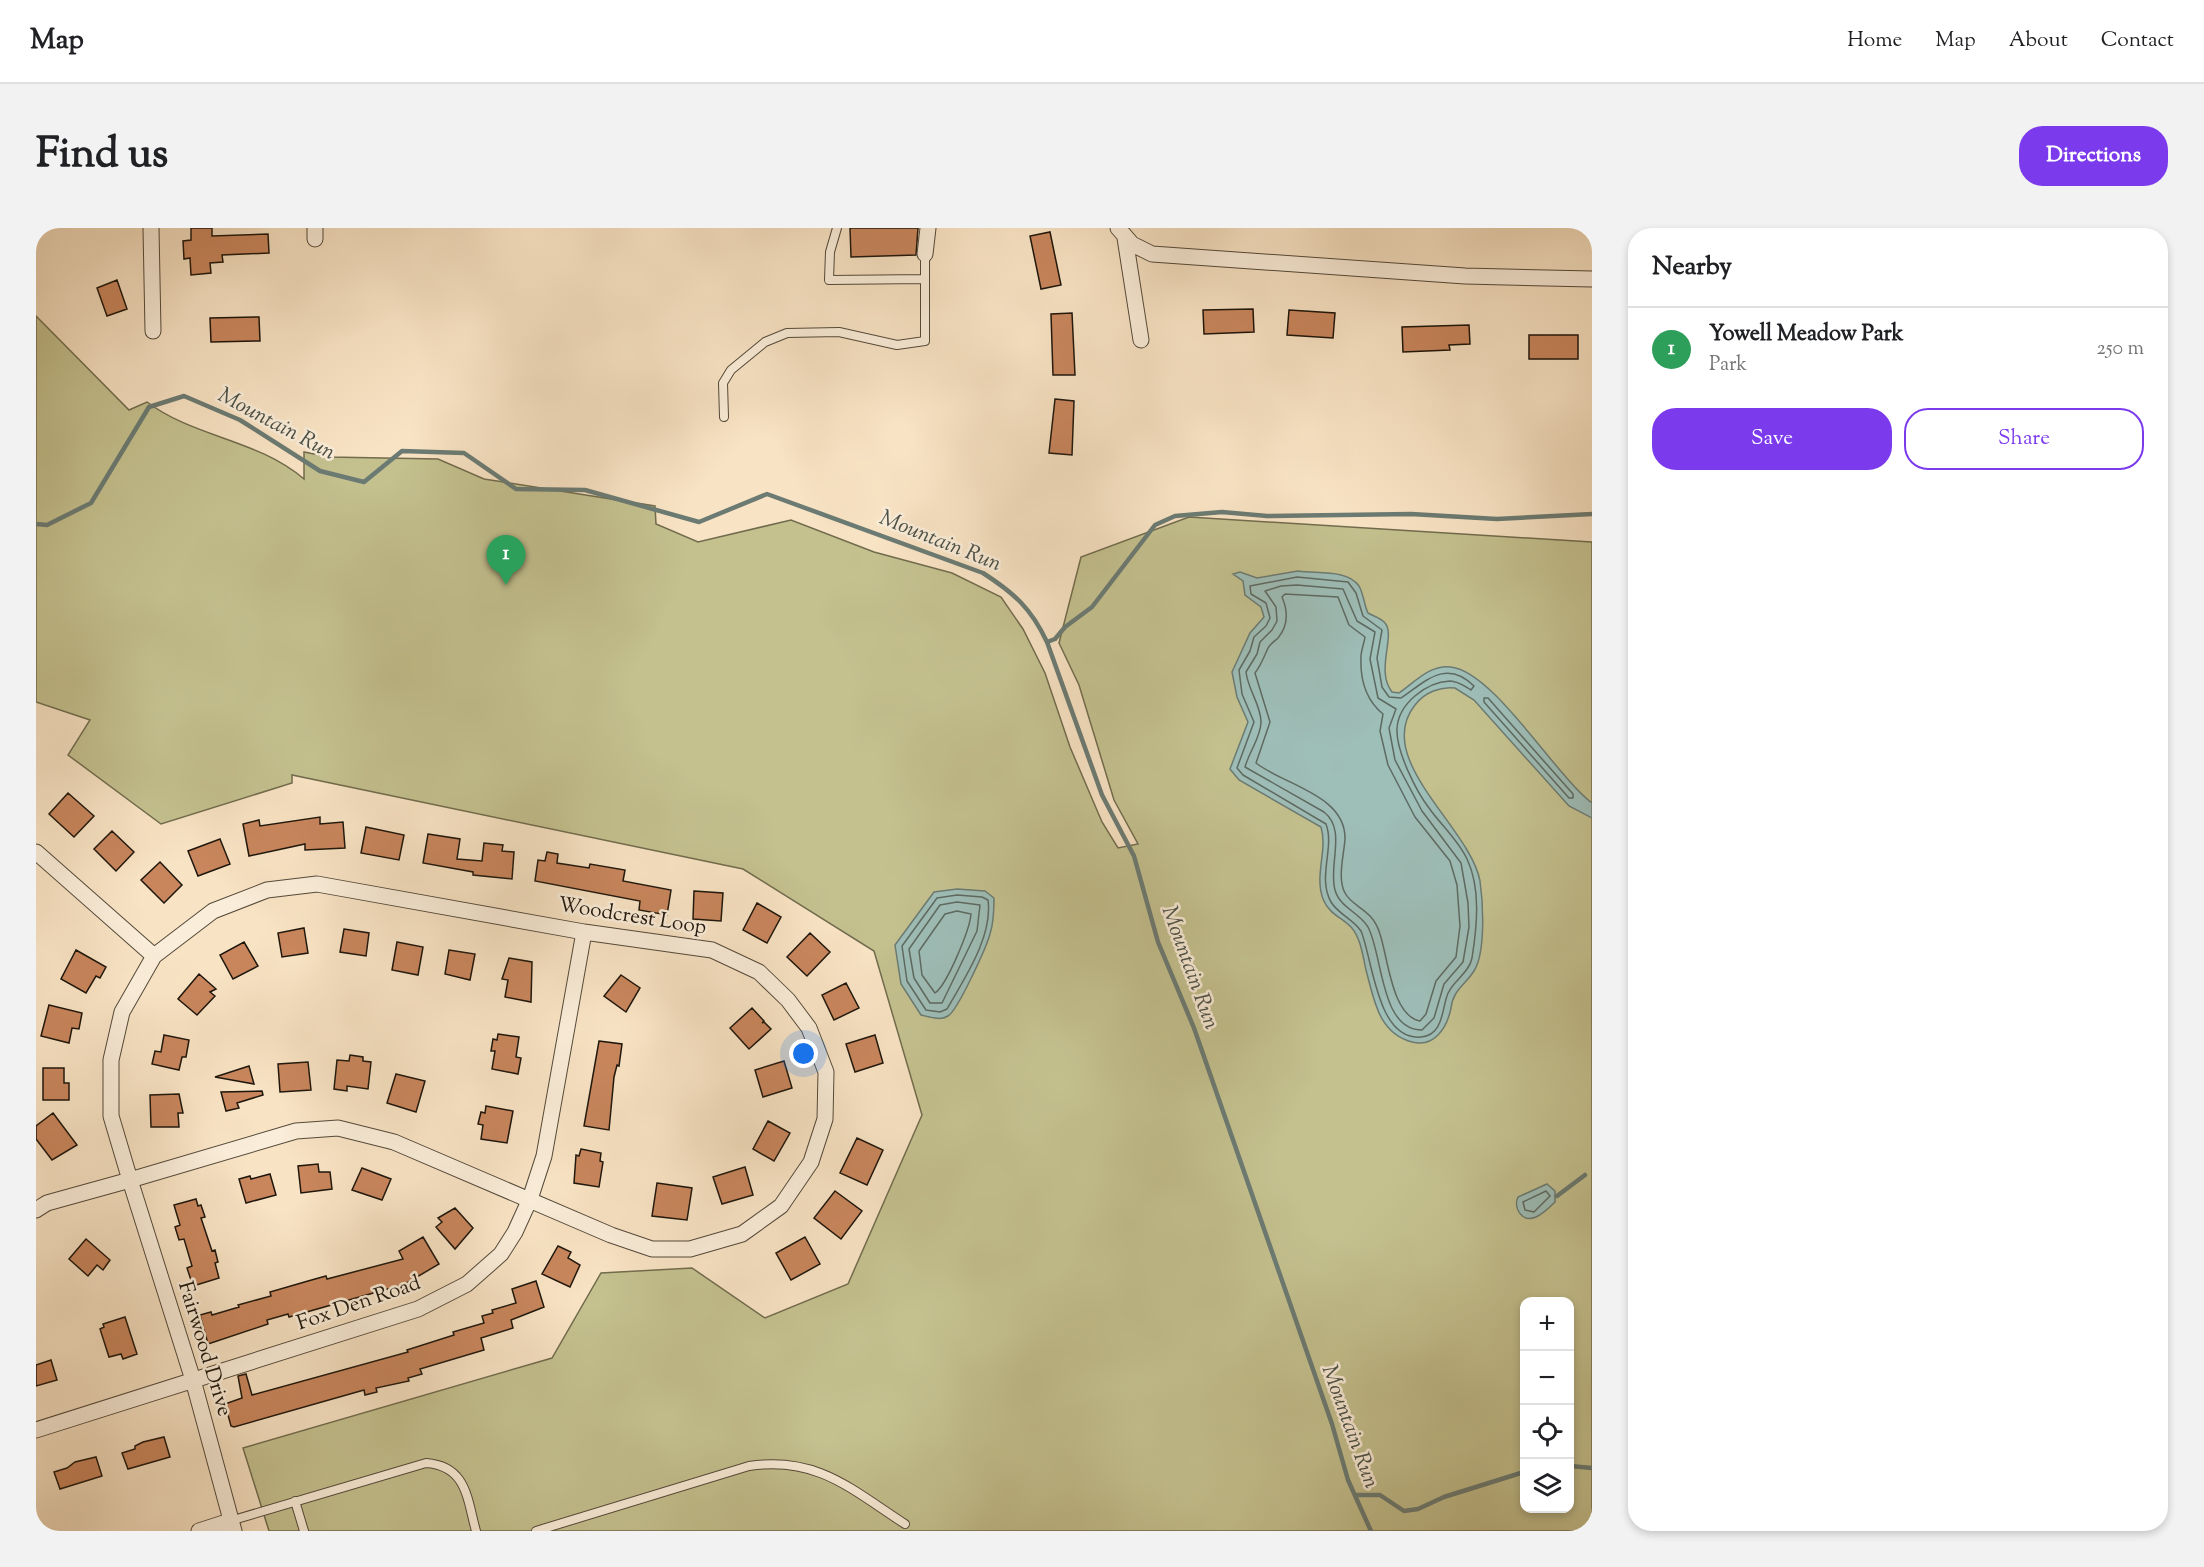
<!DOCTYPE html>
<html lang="en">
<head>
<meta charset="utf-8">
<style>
  :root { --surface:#fff; --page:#f2f2f2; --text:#202124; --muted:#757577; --line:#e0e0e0; --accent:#7c3aed }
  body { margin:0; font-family:"Sorts Mill Goudy",serif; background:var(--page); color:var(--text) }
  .controls { position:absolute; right:18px; bottom:18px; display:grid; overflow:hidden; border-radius:12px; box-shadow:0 3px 9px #0003 }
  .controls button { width:54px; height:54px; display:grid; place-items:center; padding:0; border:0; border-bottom:2px solid var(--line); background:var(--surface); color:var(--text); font:30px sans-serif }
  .you { position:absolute; left:768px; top:826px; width:21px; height:21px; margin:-15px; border:4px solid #fff; border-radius:50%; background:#1a73e8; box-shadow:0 0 0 9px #1a73e833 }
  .badge { display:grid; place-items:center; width:39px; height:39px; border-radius:50%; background:var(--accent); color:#fff; font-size:20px; font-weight:700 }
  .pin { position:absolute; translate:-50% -50px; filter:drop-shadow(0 2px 3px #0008) }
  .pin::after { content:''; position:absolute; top:32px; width:21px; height:18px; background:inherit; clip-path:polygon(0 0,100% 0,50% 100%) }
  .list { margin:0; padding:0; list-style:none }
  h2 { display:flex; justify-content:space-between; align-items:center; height:78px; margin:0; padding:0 24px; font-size:26px }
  h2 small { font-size:20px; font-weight:400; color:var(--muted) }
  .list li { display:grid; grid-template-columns:39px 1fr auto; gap:18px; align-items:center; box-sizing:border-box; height:84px; padding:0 24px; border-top:2px solid var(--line) }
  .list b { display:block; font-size:22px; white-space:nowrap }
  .list p { margin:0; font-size:20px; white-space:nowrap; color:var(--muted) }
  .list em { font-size:20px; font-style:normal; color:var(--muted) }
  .actions { display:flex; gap:12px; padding:18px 24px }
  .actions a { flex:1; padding:14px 0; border:2px solid var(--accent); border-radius:24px; text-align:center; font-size:21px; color:var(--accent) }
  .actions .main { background:var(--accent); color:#fff }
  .icon { flex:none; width:33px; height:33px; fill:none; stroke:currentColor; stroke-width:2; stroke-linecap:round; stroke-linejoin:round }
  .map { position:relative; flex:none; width:1556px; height:1303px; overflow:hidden; border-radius:24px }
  header { display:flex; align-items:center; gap:36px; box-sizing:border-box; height:84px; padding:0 30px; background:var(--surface); border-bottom:2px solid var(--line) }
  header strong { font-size:28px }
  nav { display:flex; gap:33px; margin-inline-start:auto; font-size:21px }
  .intro { display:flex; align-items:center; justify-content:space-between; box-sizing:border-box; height:144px; padding:0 36px }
  h1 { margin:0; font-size:42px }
  .button { padding:15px 27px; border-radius:24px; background:var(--accent); color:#fff; font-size:21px; font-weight:700 }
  main { display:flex; gap:36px; padding:0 36px }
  aside { flex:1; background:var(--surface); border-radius:24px; box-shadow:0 3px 9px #0003 }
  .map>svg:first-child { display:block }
  .green { fill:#c4c18f; stroke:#716c4e; stroke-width:1.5; fill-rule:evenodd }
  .water { fill:#9ebeb8; stroke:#6b7b73; stroke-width:1.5 }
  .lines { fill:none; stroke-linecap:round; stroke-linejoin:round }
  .shore { stroke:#5e6a62; stroke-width:1.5 }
  .stream { stroke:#6b7b73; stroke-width:4.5 }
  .building { fill:#c9865d; stroke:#1e160c; stroke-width:1.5 }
  .lane-casing { stroke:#54493a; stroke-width:10 }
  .street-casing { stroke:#54493a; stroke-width:17 }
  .lane { stroke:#faedd9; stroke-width:8 }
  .street { stroke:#faedd9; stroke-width:15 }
  .labels { text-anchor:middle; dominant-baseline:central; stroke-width:5; stroke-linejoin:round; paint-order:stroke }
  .street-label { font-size:21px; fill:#1e160c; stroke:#faedd9 }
  .water-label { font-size:22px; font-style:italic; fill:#4b5148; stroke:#faedd9 }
</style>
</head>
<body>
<header>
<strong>Map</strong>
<nav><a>Home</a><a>Map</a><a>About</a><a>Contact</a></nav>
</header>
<div class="intro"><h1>Find us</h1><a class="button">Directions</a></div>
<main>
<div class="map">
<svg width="1556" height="1303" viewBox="0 0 1556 1303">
  <rect width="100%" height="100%" fill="#f8e3c4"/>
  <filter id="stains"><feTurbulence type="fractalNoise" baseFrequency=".00333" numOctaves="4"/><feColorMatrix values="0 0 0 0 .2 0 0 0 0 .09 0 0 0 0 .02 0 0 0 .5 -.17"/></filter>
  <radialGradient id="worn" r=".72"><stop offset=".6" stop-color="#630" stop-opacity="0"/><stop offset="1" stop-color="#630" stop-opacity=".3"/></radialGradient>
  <!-- green -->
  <path class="green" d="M0,88l93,94 18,-8c48,36 110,37 157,77v-27l25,5 109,2 46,20 171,27 1,18 42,18 93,-22 83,32 78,21 49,24 22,32 22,44 25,74 32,75 16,26 20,-4 -24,-44 -35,-115 -20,-42 22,-86 108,-40 403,25v989h-1323l-26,-83 309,-90 49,-85 91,-5 73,50 83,-34 74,-169 -48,-164 -131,-82 -451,-94v8l-131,41 -93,-69 22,-35 -54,-18zM1488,1074h46v206h-46z"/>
  <!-- water -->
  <path class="water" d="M1262,343c19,3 49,-2 61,15 5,9 5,19 9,27 5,3 13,5 17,10 11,12 -10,48 7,69l7,1c15,-10 31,-29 52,-26 43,5 104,108 141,136v15l-23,-12 -95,-106 -19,-12c-15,-2 -31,5 -40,17 -43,54 55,122 65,176 3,21 6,71 -6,90 -9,14 -21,19 -23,37 -4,20 -17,40 -39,34 -34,-9 -38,-43 -46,-72 -3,-13 -5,-32 -15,-43 -10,-10 -22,-13 -28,-28 -9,-24 5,-49 -2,-72l-82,-47 -9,-11 18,-47 -11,-25 -5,-25 18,-39 14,-16 -3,-10 -16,-12 -2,-14 -10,-7 7,-2 17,6z
    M921,661l28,2 9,7c0,12 0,24 -4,36 -4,14 -32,76 -42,82 -8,5 -18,1 -27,-1l-20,-31 -6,-39 39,-53z
    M1511,956l8,7v11c-5,5 -12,12 -19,15 -14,6 -23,-9 -18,-20z"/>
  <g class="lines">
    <!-- shore -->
    <path class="shore" d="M1261,349l51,5 8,11 7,23 19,14 -5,28 5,29 7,10 12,1c24,-16 45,-40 73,-12l-3,4c-7,-4 -13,-9 -21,-9 -24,1 -52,23 -53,48 -1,22 19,62 32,79 12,17 29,32 38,51 14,29 10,68 5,99 -3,16 -22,24 -26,41 -4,15 -5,37 -25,38 -44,4 -48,-77 -60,-106 -8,-12 -23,-17 -30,-29 -14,-25 4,-54 -5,-78l-83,-49 -6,-7 17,-46 -12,-28 -3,-24 11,-19 4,-14 12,-11 4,-8 -4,-15 -15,-9 -1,-8z
      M1261,357l46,4 14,32 18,11 -5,27 8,39 18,11 -7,19 6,32 27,51 39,52 7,40 1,24 -6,35 -19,22 -10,34 -12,12c-42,0 -39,-75 -54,-103 -9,-15 -28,-19 -33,-37 -7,-25 12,-60 -11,-78l-79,-45c4,-15 16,-30 16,-45 0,-17 -13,-32 -15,-50l11,-18 3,-12 12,-12 5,-9 -1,-14 -11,-16 16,-5z
      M1249,366l53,3 11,28 16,12c-1,7 -4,13 -4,20 -1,22 5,43 22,57l-3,17 8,34 27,52 35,44 7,24 3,41 -4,31 -20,24 -10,33 -6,7c-28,-5 -32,-63 -40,-87 -8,-26 -27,-26 -35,-41 -8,-15 -1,-38 0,-54 1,-44 -61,-54 -89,-76l14,-41 -15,-49c6,-8 9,-16 13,-25 2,-4 7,-7 10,-10 10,-12 10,-27 4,-41z
      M1448,470h4l85,96v4h-4l-85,-96z
      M921,667l25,2 6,3c5,37 -24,79 -41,109l-7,3 -14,-2 -19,-29 -5,-35 35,-48z
      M921,674l23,3 -3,26 -35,72h-12l-16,-25 -5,-29 31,-44z
      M921,683l14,3c-1,15 -24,71 -36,79l-13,-18 -3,-24 26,-37z
      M1510,963l4,5 -16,16 -9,-2 -2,-8z"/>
    <!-- stream -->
    <path class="stream" d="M0,296l11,1 44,-22 58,-96 35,-11 56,24 80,51 44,11 38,-31 62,2 52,36 69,1 114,32 68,-28 216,79c31,20 48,35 64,69l55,153 32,61 24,86 36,86 138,396 16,56 23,51
      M1011,414l8,-3 10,-12 27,-20 63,-82 20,-9 47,-4 45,4 144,-2 86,5 95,-5
      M1521,968l28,-21
      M1534,1238l22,2
      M1319,1267h25l24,16 14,-2 26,-12 80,-25"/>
  </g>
  <!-- building -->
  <path class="building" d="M155,0h21v8l56,-2 1,19 -47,2 1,7 -13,1 1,10 -20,2 -1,-17 -6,1 -1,-18 8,-1z
    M814,0h68l-2,27 -65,2z
    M1014,4l11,53 -20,4 -11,-53z
    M81,52l10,29 -20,7 -10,-28z
    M1217,81l1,23 -50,2 -1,-24z
    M1253,82l46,3 -2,25 -46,-3z
    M1036,85l3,62h-22l-2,-61z
    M223,89l1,24 -49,1 -1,-24z
    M1433,97l1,19 -21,1 1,5 -47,2 -1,-25z
    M1493,107h49v24h-49z
    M1019,171l19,2 -2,54 -23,-2z
    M32,565l26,23 -20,21 -25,-23z
    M284,589v7l23,-2 2,26 -40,2v-6l-56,12 -6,-32 16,-4 1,6z
    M330,599l38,8 -5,25 -38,-7z
    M76,603l22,21 -18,19 -22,-22z
    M392,606l32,5 -3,20 25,2 2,-18 19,2 -1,6 12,1 -2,27 -39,-4v-3l-50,-9z
    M184,611l10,25 -32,12 -10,-25z
    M511,624l11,2 -1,9 32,5 1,-4 35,6 -2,11 48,9 -4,25 -28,-5 1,-9 -105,-20 3,-21 7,1z
    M124,634l22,23 -18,18 -23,-23z
    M658,663l29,2 -2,28 -28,-2z
    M721,675l24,14 -14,26 -24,-13z
    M268,700l4,25 -26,4 -4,-24z
    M308,701l25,4 -3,23 -26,-4z
    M774,705l20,19 -23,24 -20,-19z
    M208,714l14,24 -25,13 -13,-24z
    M361,714l26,5 -5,28 -26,-5z
    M40,722l30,17 -6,11 -4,-2 -10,17 -25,-14z
    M413,722l26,4 -5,26 -25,-6z
    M473,730l23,4 -1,40 -26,-5 3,-17 -6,-1z
    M163,746l17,15 -6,3 5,4 -18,19 -19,-16z
    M585,747l19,13 -14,24 -22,-16z
    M810,755l13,25 -25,12 -12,-25z
    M13,777l33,8 -3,16 -7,-1 -3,15 -28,-7z
    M716,780l12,13 -2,2 2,-1 7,7 -22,20 -19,-21z
    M462,806l21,3 -3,20 5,1 -3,16 -26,-5 3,-18h-4l2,-12 4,1z
    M128,807l25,5 -3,17h-4l-3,13 -27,-6 3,-13 6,1z
    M839,807l8,28 -28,9 -9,-28z
    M563,813l23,3 -3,22 -2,-1 -3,12 -5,53 -25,-4z
    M314,827l13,2v4l8,1 -3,27 -21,-3v5l-13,-2 3,-29 12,1z
    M748,833l8,27 -29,9 -8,-27z
    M272,834l3,28 -31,2 -2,-28z
    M213,838l5,18 -39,-7z
    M7,840h21v15h5v17h-26z
    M360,846l29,7 -9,31 -29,-9z
    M226,863l1,4 -26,8 2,5 -13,3 -5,-19z
    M143,866l4,19h-5l1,14h-28l-1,-32z
    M450,878l27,5 -6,32 -26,-4 2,-14 -5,-1 3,-12 4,1z
    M17,885l24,32 -25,15 -16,-21v-13z
    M732,893l22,12 -16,28 -21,-12z
    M821,910l26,12 -16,35 -27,-12z
    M545,921l20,4 -1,8 3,1 -4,25 -25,-4 2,-28 3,1z
    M282,936l1,8h11l2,17 -31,4 -3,-27z
    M709,939l8,28 -31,9 -9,-27z
    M326,940l29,11 -9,21 -30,-10z
    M234,946l6,21 -30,8 -7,-24 11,-3 1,3z
    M621,955l35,5 -5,32 -35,-4z
    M799,963l27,20 -21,28 -27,-21z
    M160,971l2,7 3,-1 4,12 -4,1 11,33 3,-1 3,12 -3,1 4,15 -26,8 -6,-18 5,-2 -8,-27 -5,1 -4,-13 5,-2 -6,-20z
    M419,980l18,20 -18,21 -19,-22 6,-5 -4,-4z
    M387,1009l16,27 -34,20 -116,33 -1,-3 -21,6 1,4 -60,20 -8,-29 11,-3 1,3 27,-8 -1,-2 33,-9 -1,-4 38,-11 18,-5 1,3 76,-20 -4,-8z
    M769,1009l15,27 -29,16 -15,-27z
    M50,1011l24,21 -7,10 -6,-5 -9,11 -19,-17z
    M522,1018l13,6 -3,6 12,7 -10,22 -28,-13z
    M500,1053l8,26 -33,13 2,8 -32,10 3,12 -64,19 2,5 -14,4 1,3 -33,7 1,4 -12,3 -1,-5 -130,37 -3,-1 -6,-22 17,-6 -4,-22 8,-2 6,21 156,-43 -1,-2 47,-15 -1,-3 31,-9 -2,-7 11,-3 -1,-3 24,-7 -4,-14z
    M89,1089l12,37 -14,5 -2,-5 -12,3 -9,-28 4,-2 -1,-3z
    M15,1132l6,20 -21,6v-21z
    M128,1209l6,20 -42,12 -6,-16 13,-4v-3l8,-4z
    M60,1229l6,19 -42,13 -6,-17 13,-4 8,-6z"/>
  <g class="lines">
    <defs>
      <path id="lane" d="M801,0l-7,24 -1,28 96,-1
        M688,189l-1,-34 8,-13 34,-28 22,-9 52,-1 58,13 28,-4v-87
        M259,1273l9,30
        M194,1293l196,-58c41,3 41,36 50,68
        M500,1303l213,-65c68,-10 102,23 156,58"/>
      <path id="street" d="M115,0l2,103
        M279,0v11
        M1082,0l14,16 20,10 313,22 127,3
        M1089,10l16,102
        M889,26l3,-26
        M0,624l118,104
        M0,982l11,-7 83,-23 166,-49 42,-3 56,14 217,93 41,14h38l52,-15 39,-28 30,-44 14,-43 1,-47 -17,-44 -21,-28 -29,-28 -47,-22 -128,-18 -267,-48 -50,6 -54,21 -59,45 -32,56 -11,48v56l19,64 63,200 41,151
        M0,1202l382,-121 49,-25 34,-30 14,-22 15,-33 14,-43 40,-224
        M163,1303l31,-10"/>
    </defs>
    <!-- lane casing -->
    <use href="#lane" class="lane-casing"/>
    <!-- street casing -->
    <use href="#street" class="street-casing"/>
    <!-- lane -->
    <use href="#lane" class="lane"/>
    <!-- street -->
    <use href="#street" class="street"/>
  </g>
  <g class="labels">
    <!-- street labels -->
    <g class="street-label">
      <text transform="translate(596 689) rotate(9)">Woodcrest Loop</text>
      <text transform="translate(323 1076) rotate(-19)">Fox Den Road</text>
      <text transform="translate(168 1121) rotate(73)">Fairwood Drive</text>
    </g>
    <!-- water labels -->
    <g class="water-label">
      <text transform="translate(240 197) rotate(28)">Mountain Run</text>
      <text transform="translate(904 314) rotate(22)">Mountain Run</text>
      <text transform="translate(1153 740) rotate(70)">Mountain Run</text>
      <text transform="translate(1313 1199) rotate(70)">Mountain Run</text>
    </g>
  </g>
  <rect width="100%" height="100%" filter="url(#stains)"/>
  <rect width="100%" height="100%" fill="url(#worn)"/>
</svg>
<div class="controls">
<button>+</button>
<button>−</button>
<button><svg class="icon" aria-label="locate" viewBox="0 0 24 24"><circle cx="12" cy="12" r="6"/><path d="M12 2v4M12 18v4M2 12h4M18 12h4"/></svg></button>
<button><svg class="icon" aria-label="layers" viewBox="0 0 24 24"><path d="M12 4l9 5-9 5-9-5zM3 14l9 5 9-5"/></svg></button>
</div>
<div class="you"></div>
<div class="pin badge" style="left:470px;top:357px;background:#2e9e5b">1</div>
</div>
<aside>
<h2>Nearby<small></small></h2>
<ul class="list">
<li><span class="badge" style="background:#2e9e5b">1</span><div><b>Yowell Meadow Park</b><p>Park</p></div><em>250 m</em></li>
</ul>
<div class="actions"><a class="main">Save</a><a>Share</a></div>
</aside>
</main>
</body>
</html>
